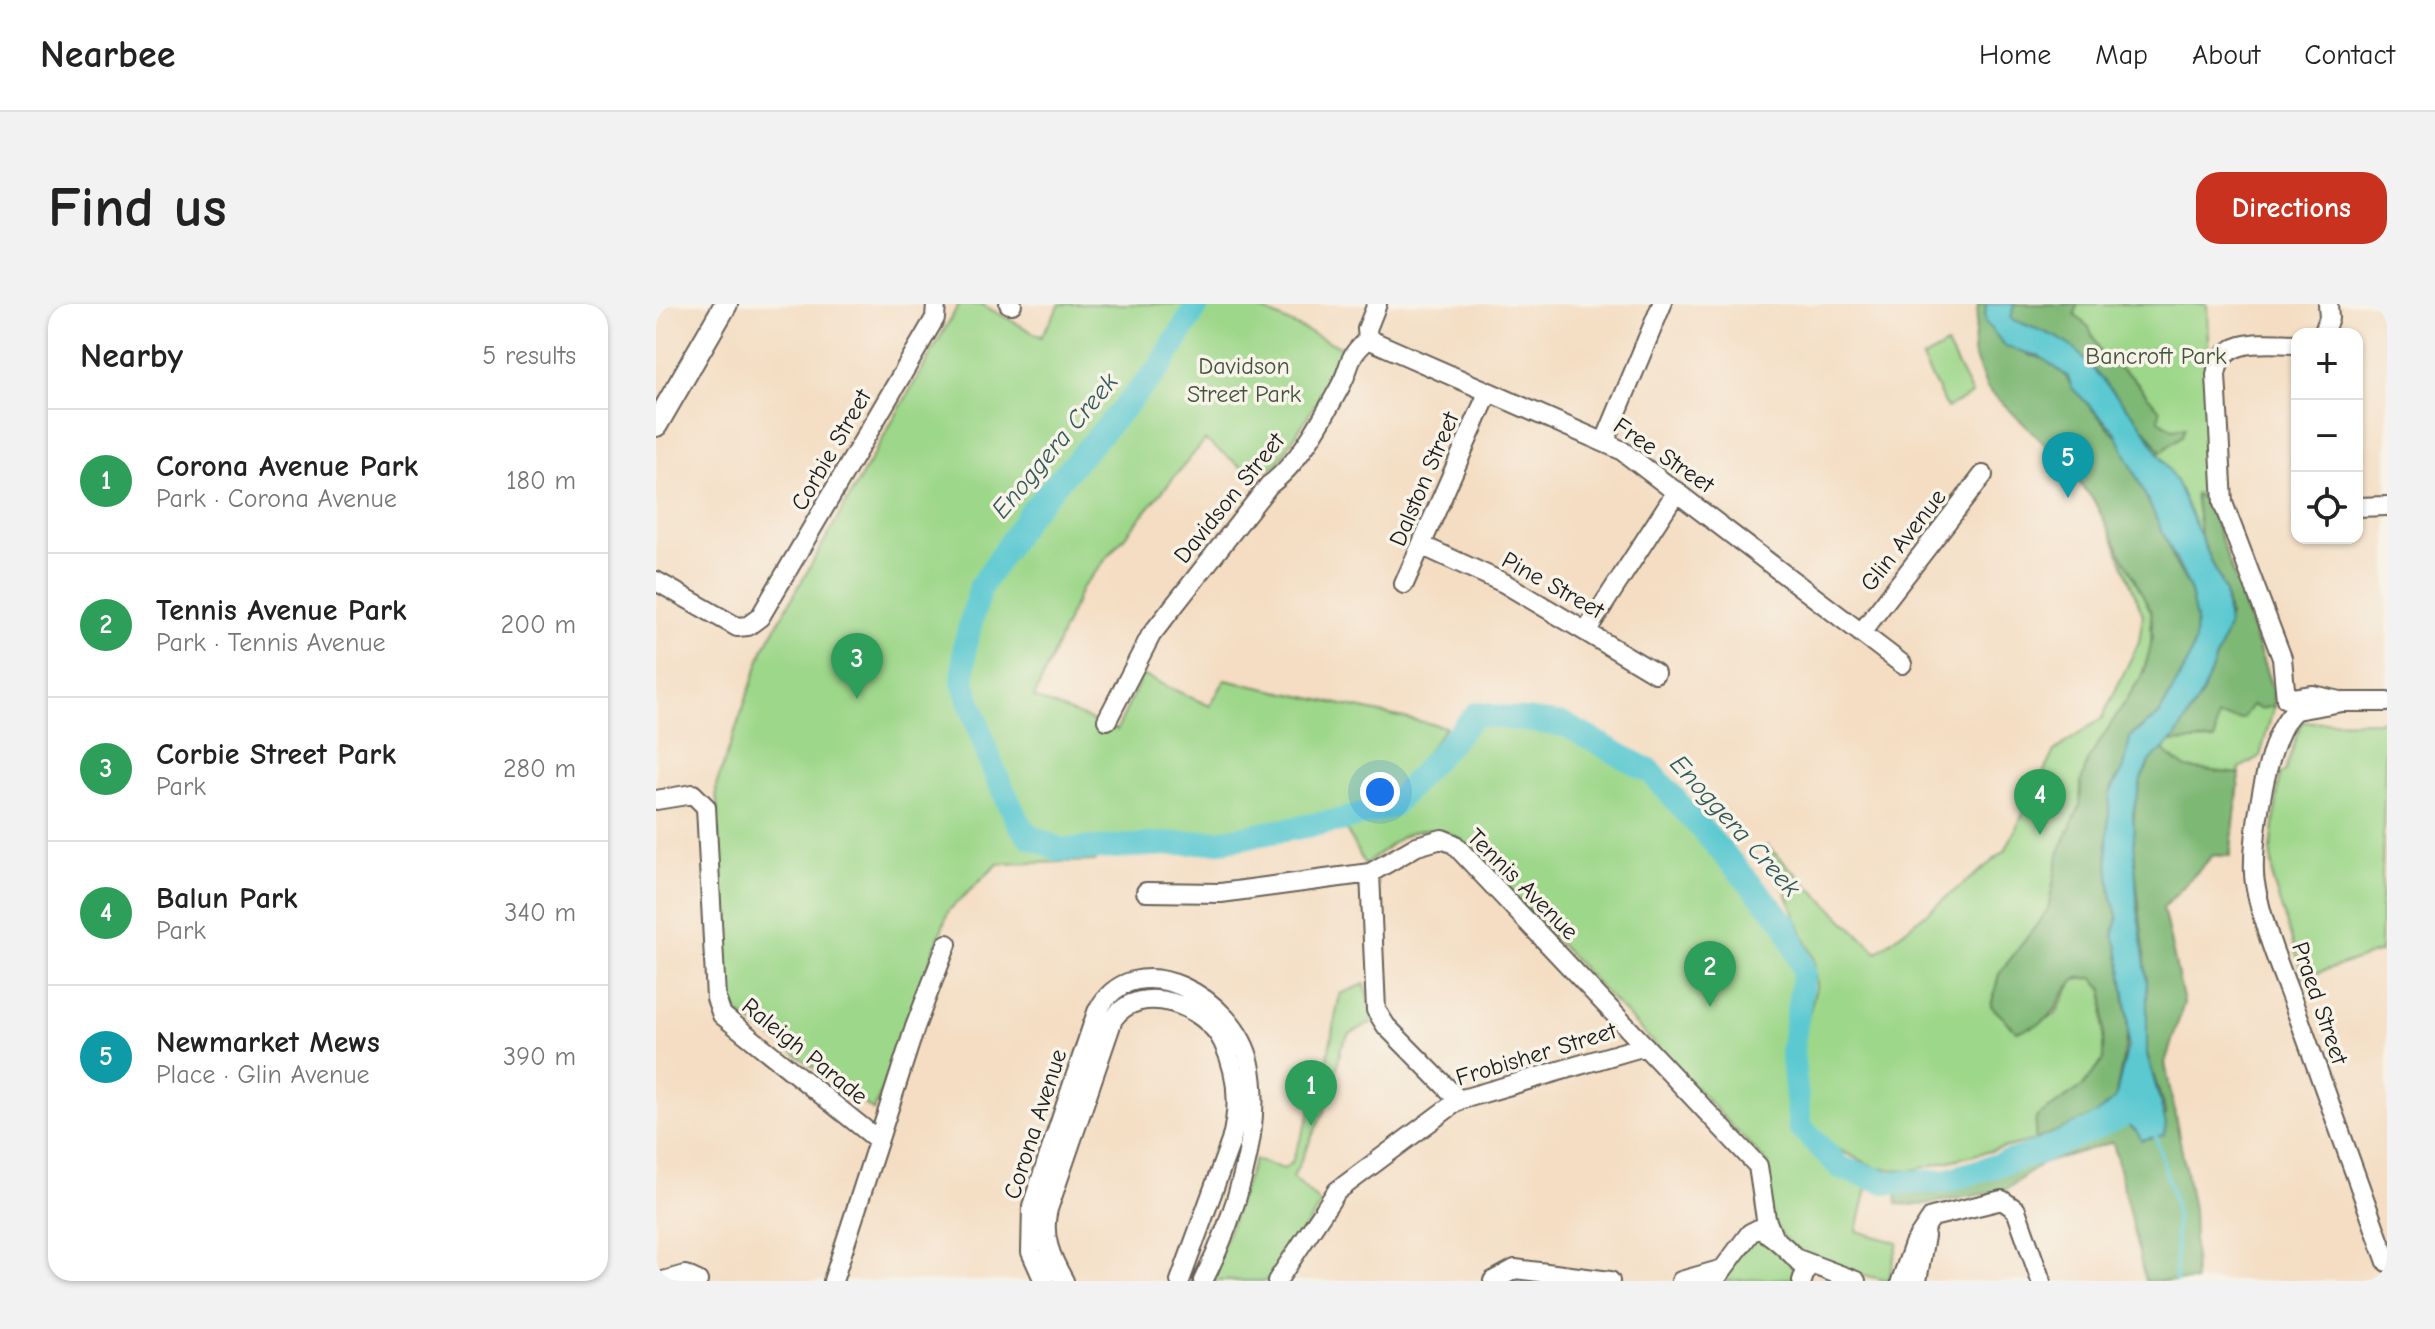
<!DOCTYPE html>
<html lang="en">
<head>
<meta charset="utf-8">
<style>
  :root { --surface:#fff; --page:#f2f2f2; --text:#222; --muted:#767676; --line:#e0e0e0; --accent:#c8321e }
  body { margin:0; font-family:"Comic Neue",sans-serif; background:var(--page); color:var(--text) }
  .controls { position:absolute; right:24px; top:24px; display:grid; overflow:hidden; border-radius:16px; box-shadow:0 2px 6px #0004 }
  .controls button { width:72px; height:72px; display:grid; place-items:center; padding:0; border:0; border-bottom:2px solid var(--line); background:var(--surface); color:var(--text); font:40px sans-serif }
  .you { position:absolute; left:724px; top:488px; width:28px; height:28px; margin:-20px; border:6px solid #fff; border-radius:50%; background:#1a73e8; box-shadow:0 0 0 12px #1a73e833 }
  .badge { display:grid; place-items:center; width:52px; height:52px; border-radius:50%; background:var(--accent); color:#fff; font-size:26px; font-weight:700 }
  .pin { position:absolute; translate:-50% -66px; filter:drop-shadow(0 2px 4px #0008) }
  .pin::after { content:''; position:absolute; top:42px; width:28px; height:24px; background:inherit; clip-path:polygon(0 0,100% 0,50% 100%) }
  .list { margin:0; padding:0; list-style:none }
  h2 { display:flex; justify-content:space-between; align-items:center; height:104px; margin:0; padding:0 32px; font-size:34px }
  h2 small { font-size:26px; font-weight:400; color:var(--muted) }
  .list li { display:grid; grid-template-columns:52px 1fr auto; gap:24px; align-items:center; box-sizing:border-box; height:144px; padding:0 32px; border-top:2px solid var(--line) }
  .list b { display:block; font-size:30px; white-space:nowrap }
  .list p { margin:0; font-size:26px; white-space:nowrap; color:var(--muted) }
  .list em { font-size:26px; font-style:normal; color:var(--muted) }
  .icon { flex:none; width:44px; height:44px; fill:none; stroke:currentColor; stroke-width:2; stroke-linecap:round; stroke-linejoin:round }
  .map { position:relative; flex:none; width:1731px; height:977px; overflow:hidden; border-radius:24px }
  header { display:flex; align-items:center; gap:48px; box-sizing:border-box; height:112px; padding:0 40px; background:var(--surface); border-bottom:2px solid var(--line) }
  header strong { font-size:38px }
  nav { display:flex; gap:44px; margin-inline-start:auto; font-size:28px }
  .intro { display:flex; align-items:center; justify-content:space-between; box-sizing:border-box; height:192px; padding:0 48px }
  h1 { margin:0; font-size:56px }
  .button { padding:20px 36px; border-radius:24px; background:var(--accent); color:#fff; font-size:28px; font-weight:700 }
  main { display:flex; gap:48px; padding:0 48px }
  aside { flex:1; background:var(--surface); border-radius:24px; box-shadow:0 2px 6px #0004 }
  .map>svg:first-child { display:block }
  .green { fill:#9dd789; stroke:#5c7a52; stroke-width:2 }
  .forest { fill:#7eb875; stroke:#4d6a48; stroke-width:2 }
  .water { fill:#5cc9d1; stroke:#3c7276; stroke-width:2 }
  .lines { fill:none; stroke-linecap:round; stroke-linejoin:round }
  .stream { stroke:#5cc9d1; stroke-width:4 }
  .river { stroke:#5cc9d1; stroke-width:24 }
  .minor-casing { stroke:#686056; stroke-width:22 }
  .major-casing { stroke:#686056; stroke-width:26 }
  .minor { stroke:#fff; stroke-width:18 }
  .major { stroke:#fff; stroke-width:22 }
  .labels { text-anchor:middle; dominant-baseline:central; stroke-width:7; stroke-linejoin:round; paint-order:stroke }
  .park-label { font-size:24px; fill:#43543d; stroke:#f7f3e8 }
  .street-label { font-size:24px; fill:#1c1c1c; stroke:#f7f3e8 }
  .water-label { font-size:26px; font-style:italic; fill:#32595b; stroke:#f7f3e8 }
</style>
</head>
<body>
<header>
<strong>Nearbee</strong>
<nav><a>Home</a><a>Map</a><a>About</a><a>Contact</a></nav>
</header>
<div class="intro"><h1>Find us</h1><a class="button">Directions</a></div>
<main>
<aside>
<h2>Nearby<small>5 results</small></h2>
<ul class="list">
<li><span class="badge" style="background:#2e9e5b">1</span><div><b>Corona Avenue Park</b><p>Park · Corona Avenue</p></div><em>180 m</em></li>
<li><span class="badge" style="background:#2e9e5b">2</span><div><b>Tennis Avenue Park</b><p>Park · Tennis Avenue</p></div><em>200 m</em></li>
<li><span class="badge" style="background:#2e9e5b">3</span><div><b>Corbie Street Park</b><p>Park</p></div><em>280 m</em></li>
<li><span class="badge" style="background:#2e9e5b">4</span><div><b>Balun Park</b><p>Park</p></div><em>340 m</em></li>
<li><span class="badge" style="background:#0f9aa8">5</span><div><b>Newmarket Mews</b><p>Place · Glin Avenue</p></div><em>390 m</em></li>
</ul>
</aside>
<div class="map">
<svg width="1731" height="977" viewBox="0 0 1731 977">
  <rect width="100%" height="100%" fill="#f7f3e8"/>
  <filter id="ink" filterUnits="userSpaceOnUse"><feTurbulence type="fractalNoise" baseFrequency=".0125" numOctaves="2"/><feDisplacementMap in="SourceGraphic" scale="16" xChannelSelector="R" yChannelSelector="G"/><feConvolveMatrix kernelMatrix="1 2 1 2 8 2 1 2 1" color-interpolation-filters="sRGB"/></filter>
  <filter id="wash" filterUnits="userSpaceOnUse"><feTurbulence type="fractalNoise" baseFrequency=".006" numOctaves="4" result="noise"/><feDisplacementMap in="SourceGraphic" scale="32" xChannelSelector="R" yChannelSelector="G"/><feGaussianBlur stdDeviation="1.8" result="paint"/><feColorMatrix in="noise" values="0 0 0 0 0 0 0 0 0 0 0 0 0 0 0 0 0 1.4 0 .05"/><feComposite in="paint" operator="in"/></filter>
  <g filter="url(#wash)">
    <rect width="100%" height="100%" fill="#f4ddc2"/>
    <!-- green -->
    <path class="green" d="M303,0h22l60,33 19,-33h190l99,47 -73,115 -23,9 -48,-35 -124,149 -47,109 83,32 25,-55 68,31 15,-26 221,47 -62,78 -156,26 -106,5 -27,25 -97,3 -49,46 -75,201 -147,-106 -11,-219 48,-138z
      M1358,0h193l6,211 60,176 1,15 -14,50 -20,12 -10,88 -17,-1 -50,53 -12,-148 24,-22 28,-46 -192,-382z
      M1291,41l25,49 -25,14 -25,-49z
      M1447,209l48,98v38l-12,33 -51,78 -8,46 -21,46 -11,58 -49,64 -8,32 26,25 38,-16 19,-35 19,-2 11,12 -1,71 -20,25 -47,32 -1,22 -126,31 -32,-3 -55,-26 -17,-23 -1,-14 -2,-63 14,-55 -2,-27 -48,-115 111,107 128,-101 49,-100 48,-33 37,-76 4,-27z
      M820,410l89,11 86,47 135,152 18,48 -12,79 8,76 41,41 47,15 -21,5 -10,43 41,12 -10,38c-40,-11 -110,-21 -118,-72 -3,-14 -1,-30 -1,-44l-309,-326c-43,-23 -62,0 -95,26l-24,-45 51,-14z
      M1730,417l-6,231 -76,25 -31,-95 -2,-31 9,-77 5,-2 17,-50z
      M709,680l8,38 -24,12 -8,13 -8,45 -40,85 28,27 -50,77h-61l44,-121 30,9 8,-7 32,-87 16,-81z
      M1098,931l42,30 1,13 -77,3z"/>
    <!-- forest -->
    <path class="forest" d="M1322,0h8l-1,12 45,40c14,0 35,14 40,28l53,60 36,74 16,45 14,24 7,32 -1,22 -8,23 -28,51 -27,19 -8,34 -12,18 -5,63 4,45 7,25 -5,17 5,10 11,82 -14,71 -14,14 -66,27 1,-22 47,-32 20,-26 1,-70 -11,-12h-15c-29,23 -11,42 -61,53l-26,-25 8,-32 49,-64 11,-58 21,-46 1,-24 7,-22 56,-88 9,-36 -2,-25 -58,-112 -34,-41 -72,-70 -14,-35z
      M1358,0h63l-2,11 14,12 12,28 30,21 29,34 -1,10 14,9 12,-2 -3,9 -21,16c-10,-18 -26,-33 -39,-48 -43,-49 -48,-62 -112,-85z
      M1539,190l6,3 12,18 60,176 1,15 -14,3 -8,-4 -10,14 -25,-2 -2,23 -45,2 33,-50 26,-76 -4,-24 -24,-55z
      M1506,446l24,18 54,6 -10,82 -17,-1 -50,53 21,95 -19,60 28,146 2,72h-50l-32,-139 -72,22 -35,26 -85,15 -24,-1 -1,-15c79,-5 146,-37 218,-65h13l10,7 29,-16 -19,-61v-72l-15,-146 5,-50 14,-26z"/>
    <!-- water -->
    <path class="water" d="M1330,0h28l-3,15 46,18 19,13 63,71 38,62 48,109 3,35 -25,65 -28,46 -24,22 -9,16 -9,37 4,90 10,79v72l19,70 -2,11 -23,5c-8,-22 -24,-17 -43,-10l-4,-14 21,-17 13,-53v-30l-10,-70 -5,-10 5,-17 -7,-25 -4,-45 3,-56 14,-25 6,-31 29,-22 28,-51 8,-23 1,-22 -7,-32 -75,-157 -42,-42 -4,-11 -29,-21 -33,-9 -21,-25z"/>
    <g class="lines">
      <!-- stream -->
      <path class="stream" d="M1499,830l21,73v74"/>
      <!-- river -->
      <path class="river" d="M542,0l-38,63 -132,148 -47,71 -16,58 -2,38 29,84 26,56 11,14 32,14 161,-9 119,-21 51,-14 84,-92 89,11 86,47 135,152 18,48 -12,79 8,76 41,41 47,15 58,-2 97,-30 81,-36"/>
    </g>
  </g>
  <g filter="url(#ink)">
    <g class="lines">
      <defs>
        <path id="minor" d="M353,0h3
          M1667,30l6,-16 -1,-14
          M712,35l253,111 281,214
          M712,35l-1,-10 10,-25
          M949,137l57,-137
          M1701,203l30,-1
          M767,242l81,37 151,90
          M0,277l81,46 11,-1 12,-9 175,-299 1,-14
          M748,280l84,-191
          M931,326l90,-139
          M1205,329l122,-158
          M1630,395l-4,-41 -59,-155 -7,-128c5,-40 52,-31 81,-31
          M1630,395l27,-4 27,6
          M1640,406c-29,19 -47,139 -41,173 8,47 29,94 45,138 29,81 58,161 87,241
          M1640,406l46,-8h45
          M451,416l44,-85 118,-150c30,-21 54,-67 72,-100 12,-23 4,-25 27,-46
          M0,496l37,-6 13,13 10,191 6,17 156,125
          M714,569l6,137 10,16 73,74
          M490,588l75,1 149,-20 47,-27 25,-7 12,5 304,322 8,53 7,18
          M1139,954l61,23
          M7,977l22,-6 13,6
          M177,977l82,-254 32,-83
          M388,977l-13,-29 1,-46 65,-194c38,-72 139,-13 153,52 14,66 -17,158 -47,217
          M408,977c-13,-23 -23,-45 -16,-72l65,-190c27,-38 92,-14 110,23 15,31 17,66 8,99l-51,140
          M621,977l60,-90 122,-91 186,-54
          M837,977l22,-12 95,12
          M1025,977l42,-12
          M1058,977l36,-48 8,-4c12,3 44,32 47,43l-3,9
          M1245,977l13,-37 18,-27 70,-17 14,10 25,71
          M1261,977l8,-45"/>
        <path id="major" d="M0,121l70,-121"/>
      </defs>
      <!-- minor casing -->
      <use href="#minor" class="minor-casing"/>
      <!-- major casing -->
      <use href="#major" class="major-casing"/>
      <!-- minor -->
      <use href="#minor" class="minor"/>
      <!-- major -->
      <use href="#major" class="major"/>
    </g>
  </g>
  <g class="labels">
    <!-- park labels -->
    <g class="park-label">
      <text x="1500" y="52">Bancroft Park</text>
      <text x="588" y="62">Davidson<tspan x="588" dy="28">Street Park</tspan></text>
    </g>
    <!-- street labels -->
    <g class="street-label">
      <text transform="translate(175 146) rotate(-60)">Corbie Street</text>
      <text transform="translate(1008 151) rotate(34)">Free Street</text>
      <text transform="translate(768 175) rotate(-67)">Dalston Street</text>
      <text transform="translate(573 194) rotate(-51)">Davidson Street</text>
      <text transform="translate(1247 236) rotate(-52)">Glin Avenue</text>
      <text transform="translate(897 281) rotate(29)">Pine Street</text>
      <text transform="translate(867 580) rotate(45)">Tennis Avenue</text>
      <text transform="translate(1664 699) rotate(71)">Praed Street</text>
      <text transform="translate(149 747) rotate(39)">Raleigh Parade</text>
      <text transform="translate(880 750) rotate(-17)">Frobisher Street</text>
      <text transform="translate(379 820) rotate(-72)">Corona Avenue</text>
    </g>
    <!-- water labels -->
    <g class="water-label">
      <text transform="translate(399 142) rotate(-50)">Enoggera Creek</text>
      <text transform="translate(1079 522) rotate(48)">Enoggera Creek</text>
    </g>
  </g>
</svg>
<div class="controls">
<button>+</button>
<button>−</button>
<button><svg class="icon" aria-label="locate" viewBox="0 0 24 24"><circle cx="12" cy="12" r="6"/><path d="M12 2v4M12 18v4M2 12h4M18 12h4"/></svg></button>
</div>
<div class="you"></div>
<div class="pin badge" style="left:655px;top:822px;background:#2e9e5b">1</div>
<div class="pin badge" style="left:1054px;top:703px;background:#2e9e5b">2</div>
<div class="pin badge" style="left:201px;top:395px;background:#2e9e5b">3</div>
<div class="pin badge" style="left:1384px;top:531px;background:#2e9e5b">4</div>
<div class="pin badge" style="left:1412px;top:194px;background:#0f9aa8">5</div>
</div>
</main>
</body>
</html>
